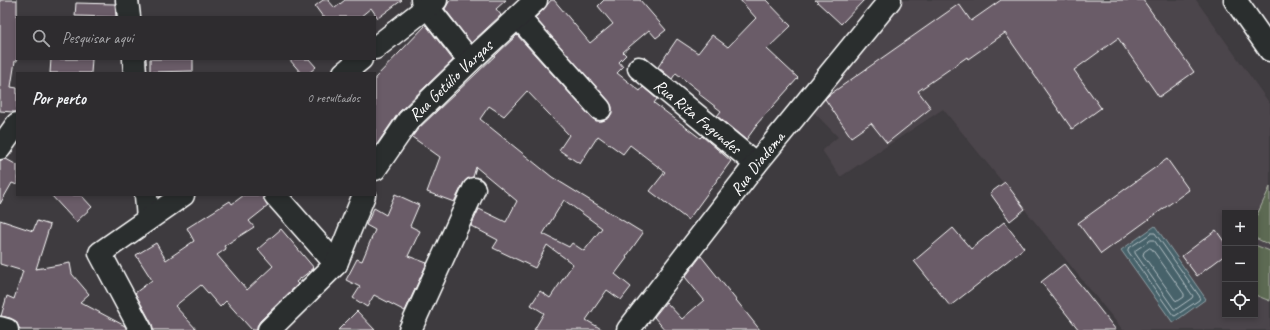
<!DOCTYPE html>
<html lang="pt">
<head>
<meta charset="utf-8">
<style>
  :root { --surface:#2e2c2f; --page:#3a383b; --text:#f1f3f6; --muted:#a7a7aa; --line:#49484b }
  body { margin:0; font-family:Caveat,sans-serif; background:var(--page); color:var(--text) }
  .controls { position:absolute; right:12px; bottom:12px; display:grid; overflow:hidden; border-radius:0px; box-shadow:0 2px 6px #0003 }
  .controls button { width:36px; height:36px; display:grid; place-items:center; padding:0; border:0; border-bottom:1px solid var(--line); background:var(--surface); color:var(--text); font:20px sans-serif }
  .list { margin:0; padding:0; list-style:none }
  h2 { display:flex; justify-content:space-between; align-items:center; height:52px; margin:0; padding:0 16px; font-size:17px }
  h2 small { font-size:13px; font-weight:400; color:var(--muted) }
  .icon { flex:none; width:22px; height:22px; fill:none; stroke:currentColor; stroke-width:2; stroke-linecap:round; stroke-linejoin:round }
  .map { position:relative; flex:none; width:1270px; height:330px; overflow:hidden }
  .search { position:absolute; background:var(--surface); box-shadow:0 2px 6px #0003; left:16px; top:16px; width:360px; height:44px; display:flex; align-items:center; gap:10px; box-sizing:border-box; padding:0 14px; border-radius:0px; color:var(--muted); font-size:15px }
  .panel { position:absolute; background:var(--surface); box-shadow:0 2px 6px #0003; left:16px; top:72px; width:360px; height:124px; border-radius:0px }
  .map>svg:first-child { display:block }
  .built { fill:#4c454b; fill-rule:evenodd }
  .green { fill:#5d6a52; stroke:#aeb4a8 }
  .water { fill:#46626b; stroke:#90a1a6 }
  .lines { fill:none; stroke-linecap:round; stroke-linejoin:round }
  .shore { stroke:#b5c0c4; stroke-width:1 }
  .building { fill:#6b5b67; stroke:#fff; fill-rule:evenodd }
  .minor-casing { stroke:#fff; stroke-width:25 }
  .minor { stroke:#2a2d2e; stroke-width:22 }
  .labels { text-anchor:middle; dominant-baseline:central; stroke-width:3; stroke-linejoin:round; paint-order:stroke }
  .street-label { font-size:17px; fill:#fff; stroke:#2a2d2e }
</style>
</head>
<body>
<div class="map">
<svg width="1270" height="330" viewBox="0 0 1270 330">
  <rect width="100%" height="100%" fill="#3e3b3f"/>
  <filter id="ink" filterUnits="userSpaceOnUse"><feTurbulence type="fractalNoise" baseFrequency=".025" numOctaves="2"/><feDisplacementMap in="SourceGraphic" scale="8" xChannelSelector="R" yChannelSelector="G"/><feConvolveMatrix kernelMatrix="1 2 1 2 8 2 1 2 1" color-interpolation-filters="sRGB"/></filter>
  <g filter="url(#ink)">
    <!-- built -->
    <path class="built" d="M901,0h295l74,104v226h-147l-180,-221 -103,68 -18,-27 16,-13 -28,-29zM1225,213h30v102h-30z"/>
    <!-- green -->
    <path class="green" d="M1270,187v58l-15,-7v-19z
      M1255,245l15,6v50l-15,-6z"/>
    <!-- water -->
    <path class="water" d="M1155,226l51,73 -33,24 -52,-73z"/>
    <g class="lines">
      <!-- shore -->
      <path class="shore" d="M1152,233h3l45,64 -1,3 -24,16 -2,-1 -45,-64v-2z
        M1151,240h3l39,56 -1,2 -16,11h-2l-39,-56v-2z
        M1150,248l2,1 32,45v3l-6,4 -3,-1 -32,-45 1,-3z"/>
    </g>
    <!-- building -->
    <path class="building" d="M0,0h17v61h-2l-4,26 6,1v24h-4l-13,-1z
      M323,0h5l7,8 10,-8h57l-24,18 -7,-10 -11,9h-37l-8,-11z
      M450,0h56l-10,9 5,6 -30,28 -26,-34z
      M551,0h3l36,43 23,-19 -15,-18 6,-6h36l26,30 -10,8 -7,-8 -26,22 3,3 -7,7 4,5 -6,6 23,18 3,-4 14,12 -3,4 46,35 2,-2 29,25 -43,59 -38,-29 15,-19 -35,-27 -7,9 -25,-18 -18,28 -21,-14 10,-15 -42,-44 -23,25 -15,-10 -9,13 72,58 91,56 -17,24 1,1 -12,16 16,13 -10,13 -14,-10 -21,30 17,10h-69l10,-17 -13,-8 9,-14 10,7 23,-34 -26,-19 -12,23 -42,-20 5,-8 -27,-14 8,-17 27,13 11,-21 -41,-34 -3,10 -6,2 -4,5 -9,18 -27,-10 13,-35 -28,-20 6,-8 99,-94 74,82 5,4h6l7,-3 3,-5v-6l-3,-6 -74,-83 9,-9zM564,200l38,28 -18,23 -12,-8 -3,4 -26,-13z
      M740,0h26l25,26 -24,23 31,29 -42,47h1l-11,15 -29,-24 4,-5 -22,-17 1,-2 -24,-19 -4,6 -14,-12 19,-28 21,14 14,-18 16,12 28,-29z
      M815,0h49l-23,24z
      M1001,0h142l51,72 -35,25 -41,-59 -44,32 27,38 -29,21 -67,-96 -37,26 -1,-2 -49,34 13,17 -44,35 -16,-20 -20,14 -26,-38 4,-4 130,-91 12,17z
      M76,3l39,1 1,13 -41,-1z
      M426,25l27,35 -54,52 -24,35v-69z
      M51,59h41l-1,14h-41z
      M150,59h43v12l-43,1z
      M289,59h20l7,8 -7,6h-8z
      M6,159l11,6v20l-5,-2 -12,21v-44z
      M1167,159l22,31 -88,64 -23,-31z
      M1005,182l20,27 -15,12 -20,-28z
      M395,194l24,11 -9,21 10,5 -12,25 19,7 -22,48 -31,-16 -7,12 -14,-9 7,-11 -14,-7 11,-21 5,2 13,-31 -9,-5 8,-17 12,7z
      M51,195h30l11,12 -16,15z
      M244,195h19v3l5,8 -19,15 5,6 -30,19 2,3 -9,6 30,35 26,-24 -15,-17 23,-20 33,39 -18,14 2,2 -38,37 -3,5v4h-5l-26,-29 -6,6 -19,-22 -26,21 22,24h-44l-1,-6 -17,-31 17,-13 -16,-25 20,-12 10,17 28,-19 -7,-13 43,-27 2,3z
      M0,220l33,11 4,-10 13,4 -14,44 34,-6 2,11 17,20 -9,8 45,24 2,4h-107l-4,-9 -6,-3 -9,-2 6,-20 7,3 9,-28 -23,-7z
      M1004,222l20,26 -74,58 -36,-45 39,-33 18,21z
      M1216,230l9,13v12l-28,21 -15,-20z
      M701,256l59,74h-95l-11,-13 12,-15 16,17 22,-19 -19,-23z
      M1064,264l52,66h-37l-38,-48z
      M357,311l18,19h-37z"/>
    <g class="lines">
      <defs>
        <g id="minor">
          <path d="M127,0l2,17"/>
          <path d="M422,0l48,61"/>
          <path d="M1235,0l35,50"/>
          <path d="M518,17l82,92"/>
          <path d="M375,48l61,-48"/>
          <path d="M134,59l1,14"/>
          <path id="s1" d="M639,68l117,96"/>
          <path d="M344,73l17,-14"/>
          <path d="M0,148l17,-24"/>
          <path id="s2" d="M375,169l33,-48 62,-60 66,-61"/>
          <path d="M146,195l2,24"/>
          <path d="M275,195l61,69"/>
          <path d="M0,328l7,2"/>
          <path d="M141,330l-41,-77 83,-58"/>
          <path d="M269,330l67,-66 28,-69"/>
          <path d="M410,330l64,-141"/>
          <path id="s3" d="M628,330l128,-166 134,-164"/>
        </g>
      </defs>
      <!-- minor casing -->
      <use href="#minor" class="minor-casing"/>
      <!-- minor -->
      <use href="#minor" class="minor"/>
    </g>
  </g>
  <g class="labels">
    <!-- street labels -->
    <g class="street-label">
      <text stroke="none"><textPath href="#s2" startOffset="117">Rua Getúlio Vargas</textPath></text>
      <text stroke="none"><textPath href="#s1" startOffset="76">Rua Rita Fagundes</textPath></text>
      <text stroke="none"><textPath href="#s3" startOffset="211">Rua Diadema</textPath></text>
    </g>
  </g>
</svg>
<div class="controls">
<button>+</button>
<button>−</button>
<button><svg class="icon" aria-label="locate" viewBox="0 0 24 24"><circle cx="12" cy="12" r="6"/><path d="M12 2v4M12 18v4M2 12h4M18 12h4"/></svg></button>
</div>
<div class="search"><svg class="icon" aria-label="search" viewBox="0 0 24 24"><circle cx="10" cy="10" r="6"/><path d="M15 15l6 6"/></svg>Pesquisar aqui</div>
<section class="panel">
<h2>Por perto<small>0 resultados</small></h2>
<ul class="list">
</ul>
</section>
</div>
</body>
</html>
